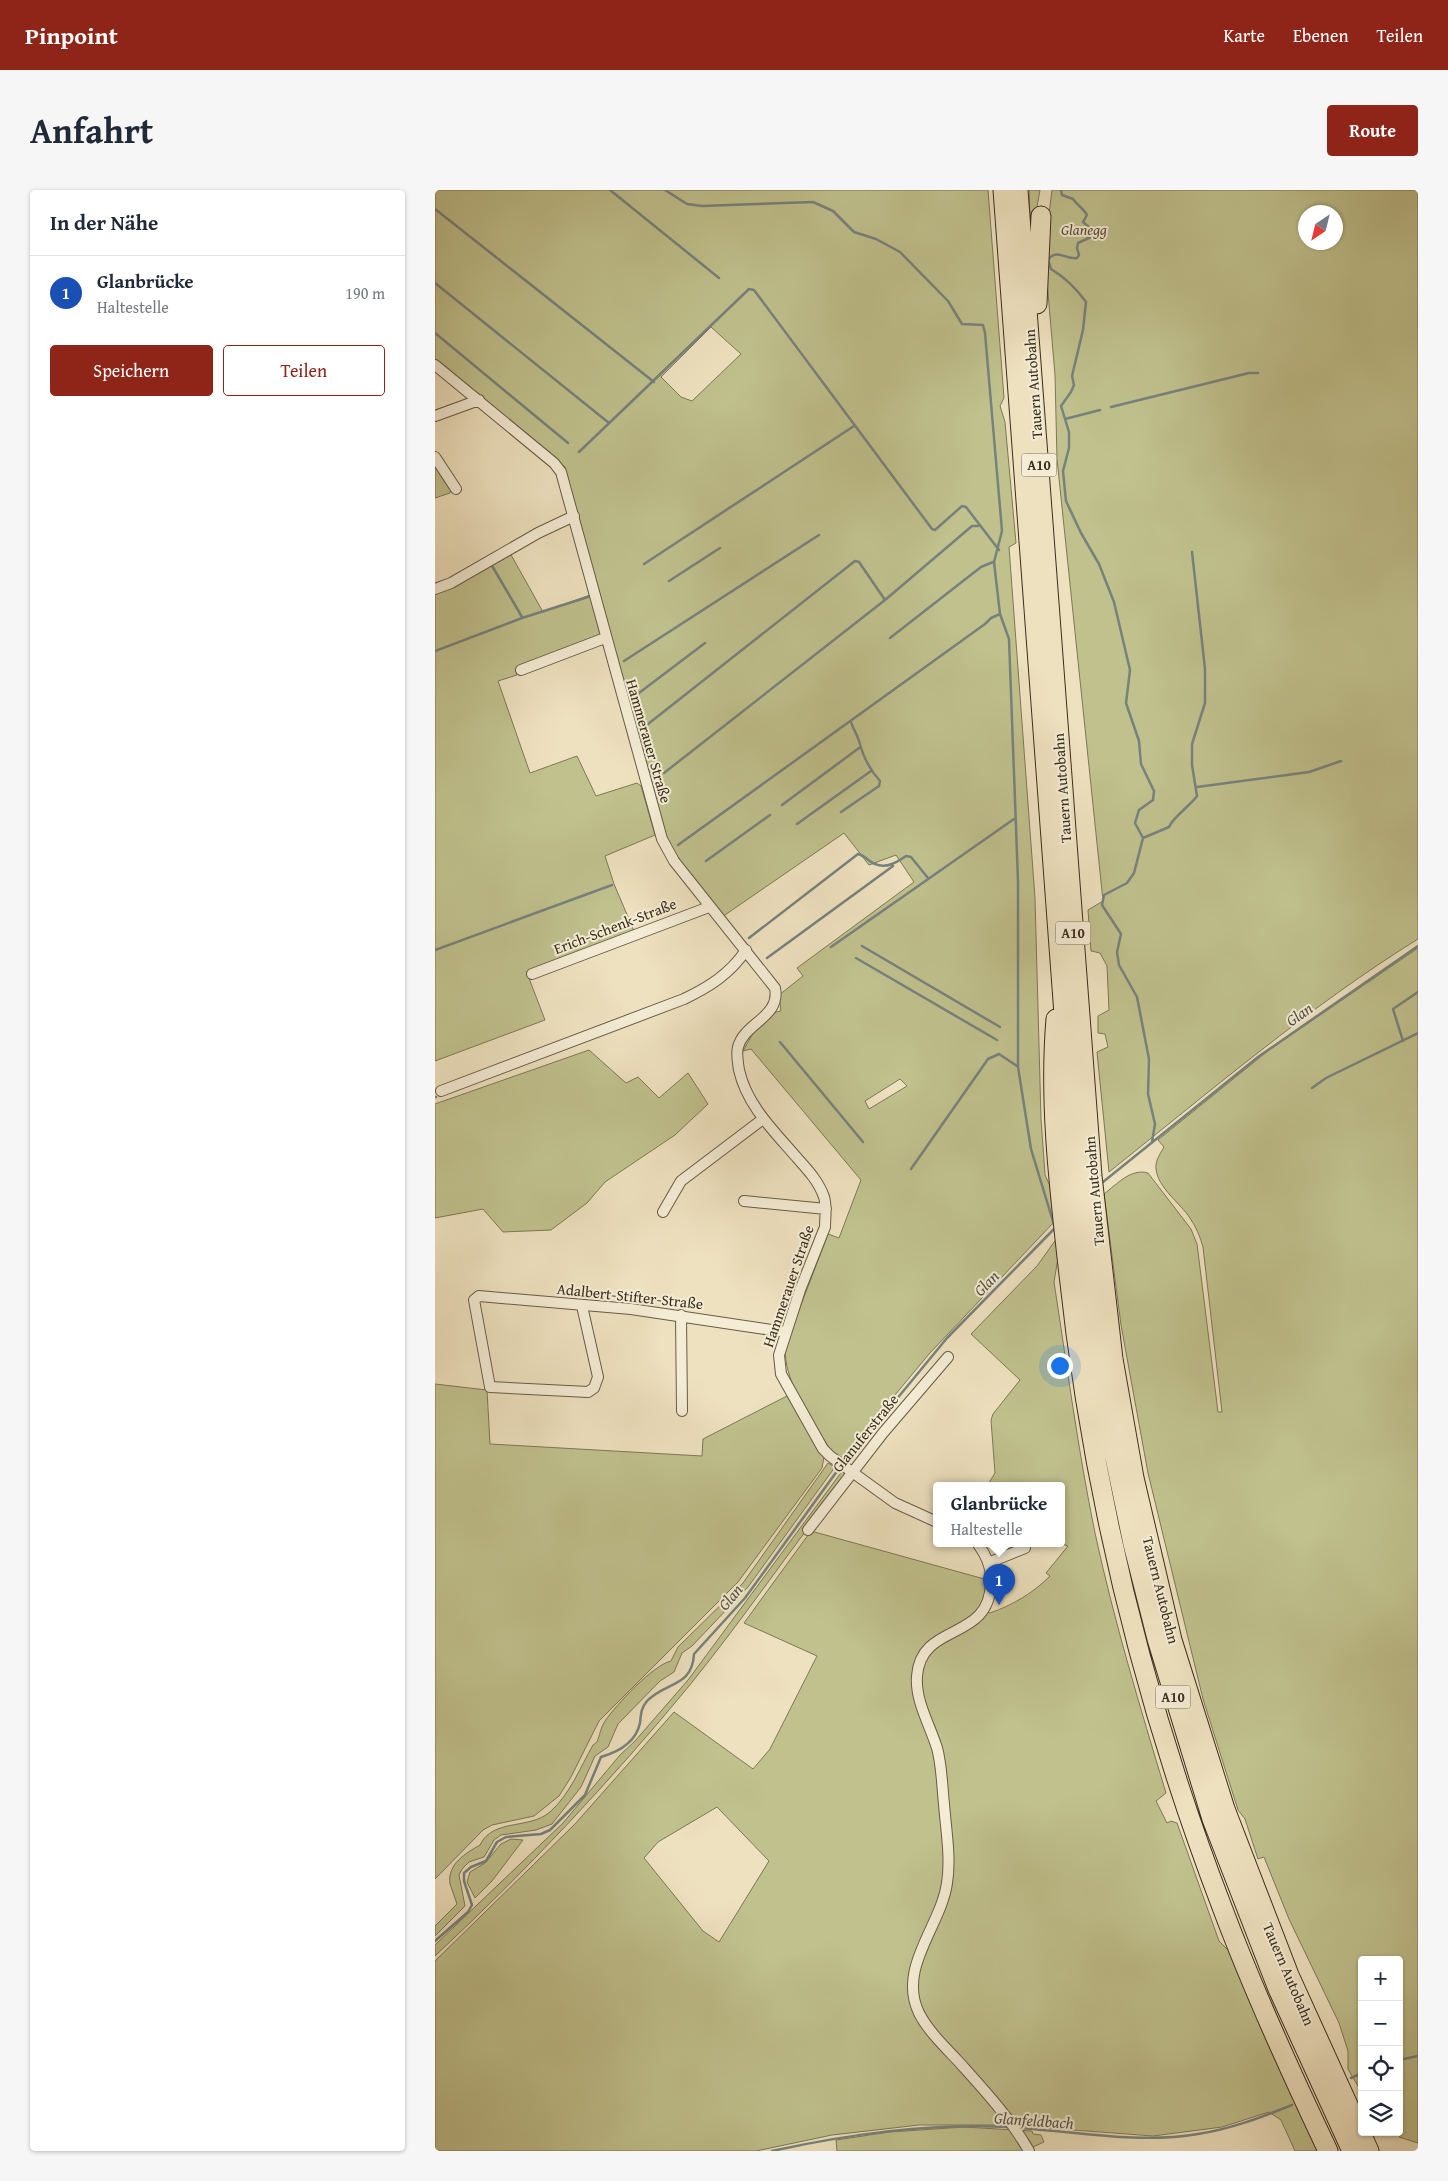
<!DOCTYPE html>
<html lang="de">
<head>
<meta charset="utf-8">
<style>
  :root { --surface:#fff; --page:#f6f6f7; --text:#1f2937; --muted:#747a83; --line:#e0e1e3; --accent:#8f2418 }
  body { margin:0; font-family:"Gentium Book Plus",serif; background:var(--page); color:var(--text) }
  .controls { position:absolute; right:15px; bottom:15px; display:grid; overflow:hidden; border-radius:5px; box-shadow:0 1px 4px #0004 }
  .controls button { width:45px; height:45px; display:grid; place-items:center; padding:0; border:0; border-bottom:1px solid var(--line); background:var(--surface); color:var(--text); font:25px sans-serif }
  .compass { position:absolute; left:863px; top:15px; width:45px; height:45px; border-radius:50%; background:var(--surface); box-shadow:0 1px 4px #0004; rotate:215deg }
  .you { position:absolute; left:624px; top:1175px; width:18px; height:18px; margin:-12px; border:4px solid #fff; border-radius:50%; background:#1a73e8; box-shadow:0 0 0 8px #1a73e833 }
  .badge { display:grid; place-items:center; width:32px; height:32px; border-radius:50%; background:var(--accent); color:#fff; font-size:16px; font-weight:700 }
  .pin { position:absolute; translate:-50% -41px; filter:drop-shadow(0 1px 2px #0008) }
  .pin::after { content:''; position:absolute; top:26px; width:18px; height:15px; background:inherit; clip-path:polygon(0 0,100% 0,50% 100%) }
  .popup { position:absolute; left:498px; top:1292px; width:132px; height:65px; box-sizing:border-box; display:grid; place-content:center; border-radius:5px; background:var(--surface); filter:drop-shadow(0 1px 4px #0005); font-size:16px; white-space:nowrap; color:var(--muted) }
  .popup b { font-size:19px; color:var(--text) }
  .popup::after { content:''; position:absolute; left:50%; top:100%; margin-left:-10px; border:10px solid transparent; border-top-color:var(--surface) }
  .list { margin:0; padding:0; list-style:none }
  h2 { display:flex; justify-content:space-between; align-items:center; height:65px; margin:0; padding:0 20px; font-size:21px }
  h2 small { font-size:16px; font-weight:400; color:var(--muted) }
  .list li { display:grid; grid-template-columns:32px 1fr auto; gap:15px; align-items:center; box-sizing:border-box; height:75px; padding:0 20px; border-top:1px solid var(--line) }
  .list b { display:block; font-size:19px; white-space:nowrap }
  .list p { margin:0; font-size:16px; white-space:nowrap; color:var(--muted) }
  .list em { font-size:16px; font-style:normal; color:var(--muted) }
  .actions { display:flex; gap:10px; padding:15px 20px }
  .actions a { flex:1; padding:11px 0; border:1px solid var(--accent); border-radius:5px; text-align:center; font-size:18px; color:var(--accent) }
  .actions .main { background:var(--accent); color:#fff }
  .icon { flex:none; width:28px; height:28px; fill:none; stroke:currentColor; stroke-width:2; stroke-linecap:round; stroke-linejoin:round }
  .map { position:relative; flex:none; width:983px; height:1961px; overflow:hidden; border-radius:5px }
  header { display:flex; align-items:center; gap:30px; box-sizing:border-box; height:70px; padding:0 25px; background:var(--accent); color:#fff }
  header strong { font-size:24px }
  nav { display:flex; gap:28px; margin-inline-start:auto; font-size:18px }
  .intro { display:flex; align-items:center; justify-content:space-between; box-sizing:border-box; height:120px; padding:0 30px }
  h1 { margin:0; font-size:35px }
  .button { padding:12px 22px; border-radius:5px; background:var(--accent); color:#fff; font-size:18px; font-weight:700 }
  main { display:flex; gap:30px; padding:0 30px }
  aside { flex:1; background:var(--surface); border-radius:5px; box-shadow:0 1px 4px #0004 }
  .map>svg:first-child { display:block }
  .green { fill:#c0c18d; stroke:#7d7855; fill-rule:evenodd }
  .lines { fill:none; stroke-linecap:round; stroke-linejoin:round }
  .stream { stroke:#77827d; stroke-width:2.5 }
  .street-casing { stroke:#675b46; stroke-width:12 }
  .highway-casing { stroke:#3a2e1d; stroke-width:21 }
  .street { stroke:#f4ecd5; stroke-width:10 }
  .highway { stroke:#eee1bf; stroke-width:19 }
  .labels { text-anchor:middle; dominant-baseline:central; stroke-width:4; stroke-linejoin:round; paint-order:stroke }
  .shield { fill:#f4ecd5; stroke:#726754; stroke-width:1 }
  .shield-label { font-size:14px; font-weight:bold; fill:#3a2e1d }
  .park-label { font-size:15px; font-style:italic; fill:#554b33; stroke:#f4ecd5 }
  .street-label { font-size:15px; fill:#3a2e1d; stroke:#f4ecd5 }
  .water-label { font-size:16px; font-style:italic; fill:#535145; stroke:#f4ecd5 }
</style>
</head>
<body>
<header>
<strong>Pinpoint</strong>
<nav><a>Karte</a><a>Ebenen</a><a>Teilen</a></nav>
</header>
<div class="intro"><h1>Anfahrt</h1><a class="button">Route</a></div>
<main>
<aside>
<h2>In der Nähe<small></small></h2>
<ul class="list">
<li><span class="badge" style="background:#1a4fb4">1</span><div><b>Glanbrücke</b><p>Haltestelle</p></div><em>190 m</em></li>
</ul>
<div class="actions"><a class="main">Speichern</a><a>Teilen</a></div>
</aside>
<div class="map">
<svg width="983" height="1961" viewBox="0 0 983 1961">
  <rect width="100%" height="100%" fill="#eee1bf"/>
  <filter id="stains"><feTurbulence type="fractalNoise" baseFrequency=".004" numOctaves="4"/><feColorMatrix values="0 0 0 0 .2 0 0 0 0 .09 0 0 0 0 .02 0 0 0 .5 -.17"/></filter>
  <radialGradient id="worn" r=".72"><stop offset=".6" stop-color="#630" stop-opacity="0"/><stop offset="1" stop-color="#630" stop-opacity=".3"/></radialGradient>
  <!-- green -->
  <path class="green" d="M0,0h553l16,208 -4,8 5,16 11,121 -7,4 26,351 6,221 4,56 5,11 5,35 -126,133 -88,106 -7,-4c-19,-33 -50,-70 -49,-109l43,-113 11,4 22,-58 -110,-131 -8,2 9,-16 24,-23 5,-1 -2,-16 24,-19 -6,-8 117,-86 -18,-27 -27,10 -25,-32 -122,84 -49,-64 -7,-17 -70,-245 -31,-124 -130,-103zM276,137l30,27 -49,47 -11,-4 -20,-20zM465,889l7,7 -38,23 -4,-8z
    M594,0h11l-9,50z
    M617,0h366v749c-108,67 -210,154 -309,233l-12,-120 11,-5 -3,-13 -7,-1v-17l11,-6 -2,-44 -7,-13 -9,-2 -3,-41 15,-9 -46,-442 -2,-84 -8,-94v-51zM871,22h30v30h-30z
    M0,272l16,26 -1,5 -15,5z
    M75,363l33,59 47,-17 11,40 -85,35 1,5 -19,6 32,92 47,-17 19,40 41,-13 4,3 14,49 -50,21 9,28 20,47 -107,42 18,47 -110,41v-468z
    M983,758v1195l-19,-6 3,-4 -8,-1h5v-172h-37v133l-14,-24v-18l-9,-28 -50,-104 -25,-62 -6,2 -13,-40 -7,-9 -35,-111 -55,-226 -27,-148 -17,-131c13,-10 27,-26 44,-21l43,56 6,15 21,168h4l-19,-165c-3,-11 -7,-20 -13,-29 -10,-15 -32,-30 -34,-49 -1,-8 4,-15 8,-22l-6,-7 111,-90z
    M154,860l37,33 12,-6 21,21 29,-25 20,31 -33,31 -70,47 -18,21 -36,27 -48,2 -20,-23 -48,9v-114z
    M622,1048l1,20 -4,24c13,84 24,168 41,251 19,88 45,174 71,260l-10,8 11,22 4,-2 6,2 42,118 11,11 88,199h-23l-14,-31 -12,-8 -47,15 -69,9 -146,-11h-88l-87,10 -76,16h-321v-190l140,-137 99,-112 79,57 17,-20 47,-93 -73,-33 67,-92 177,49 -7,29 9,4c23,-8 43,-20 60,-37l-4,-3 22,-27 -6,-2 -1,-58h-74l8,-13 -4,-53 2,-6 27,-34 -49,-46 66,-68zM282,1617l52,54 -50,81 -16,-11 -59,-73 14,-16z
    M0,1194l52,6 3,54 212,12 1,-17 84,-43 37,61 -2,11 -84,114 -139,139 -28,56 -12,19 -25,20 -42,9 -9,5 -48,49z
    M393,1273l7,4 -87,120 -56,59 -10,7 -8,19 -14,9 -42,43 -10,23 -13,9 -14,31 -29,37 -16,6 -35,5 -7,5 -10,17 -15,5 -7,7 -3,6 6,31 -30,30v-10l22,-22c-2,-7 -5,-13 -7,-20 -3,-20 16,-31 30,-39 13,-27 49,-15 70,-33 20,-18 30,-44 43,-67l4,-3c3,-7 3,-13 8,-21 11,-16 48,-56 66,-60l7,-14 65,-64z
    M408,1280l6,4c-55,70 -104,143 -160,212 -79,96 -163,185 -254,270v-11l128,-122 57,-68 15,-14 53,-61z
    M76,1649l12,1 -31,41 -17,17 -8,-16 3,-10 15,-9 16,-19z
    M529,1937l68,4 1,3 8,1 3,7 -11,5 1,4h-197l-1,-11 54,-8z"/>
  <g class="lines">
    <!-- stream -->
    <path class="stream" d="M175,0l109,88
      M230,0l22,14 15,2 111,-4 20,9 21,21 22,7 24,13 48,49 14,23 21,1 2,8 17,198 -8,31 6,52 9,25 9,242v186l13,82 24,79 -108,110 -103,125
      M626,0l1,5 11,4c4,6 10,9 14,16l-4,7 12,10 -2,4 -15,7 -1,5 2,7 -2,3c-10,2 -21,-10 -29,2l3,9c15,9 25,19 35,33l-3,28 -11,46 2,9 -3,7 -10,14 8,26v16l-6,23 3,30 15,32 18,31 15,38 16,68 -4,33 13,38 2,23 13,27 -1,9 -14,10 -4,13 8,15
      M0,19l219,173
      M0,93l174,140
      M0,143l133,110
      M676,217l138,-34h9
      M630,229l35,-9
      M144,262l170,-163 5,1 178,239 3,1 27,-24 4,1 33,43
      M56,374l31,53
      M209,374l210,-138
      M234,391l51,-33
      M455,448l91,-71 12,-5
      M0,461l87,-33 66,-21
      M189,471l195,-126
      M200,506l70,-53
      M208,538l212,-167 4,1 26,38
      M229,583l221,-173 87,-74h6
      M762,597l112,-15 32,-11
      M347,615l77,-57
      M406,622l38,-26 1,-5c-11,-12 -17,-24 -21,-40 -2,-7 -6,-12 -8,-19
      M362,634l74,-53
      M243,655l307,-221 6,-6 9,-4
      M271,671l64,-46
      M314,748l109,-84c8,2 11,8 17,10 12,5 22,-2 31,-8l5,1 17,21
      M427,756l138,81
      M396,757l183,-128
      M0,760l177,-65
      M332,768l126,-92
      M421,768l141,82
      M968,851l-10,-32 25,-17
      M345,852l83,100
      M877,898l14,-10 92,-45
      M0,907h1
      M717,952l3,-18 -7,-30 1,-35 -12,-62 -18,-32 -2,-13 4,-18 -19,-29 2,-10 23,-12 7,-10 9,-35 26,-11c4,-10 21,-21 28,-31l-5,-31v-21l13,-41v-34l-13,-117
      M476,979l77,-110 11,-5 18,12
      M668,992l155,-125 160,-111
      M0,1751l33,-29 4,-7 -8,-24v-8l7,-6 15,-6 11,-19 9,-5 35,-3 9,-4 35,-35 16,-38c17,-5 35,-15 39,-34 1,-9 1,-15 7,-22 19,-20 45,-13 47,-47l51,-56 95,-131
      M964,1870l19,-4
      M916,1888l11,-5
      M584,1938c60,4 119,16 179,6 33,-5 64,-17 94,-29
      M337,1961c78,-17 156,-28 237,-24"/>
    <defs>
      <path id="street" d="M0,175l119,98 7,9 101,367 12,22 101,127c6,29 -31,35 -37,59 -2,7 0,16 1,23 8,36 36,62 59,89 10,11 21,23 26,38 3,10 1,20 1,30l-25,63 -21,65 2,19 42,75 7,7 65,47 42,19
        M0,226l44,-16
        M0,267l21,32
        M0,399l16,-6 87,-50 36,-17
        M86,480l84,-32
        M97,784l177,-67
        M6,901l243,-92c25,-12 46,-25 62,-49
        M309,1011l82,8
        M228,1022l18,-31 82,-62
        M147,1116l16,71 -4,11 -6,4 -98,-5 -16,-87 5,-4 152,13 154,23
        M246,1125l1,96
        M373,1340l75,-97 65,-76
        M543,1354c8,11 14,25 13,38 -1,61 -70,39 -74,94 -2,25 13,49 20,72 5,18 5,38 7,56 2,26 7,54 3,79 -6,43 -50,85 -28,130 9,18 26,34 40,49 25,28 52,57 70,89
        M553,1373l37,-15"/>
      <path id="highway" d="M568,0l74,1000 23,184 13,74 20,96 24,95 55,180 66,170 74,162
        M583,0l74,986 21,183 21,119 38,162 53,169 64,166 80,176
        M602,114l4,-88
        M621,829c-7,81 3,166 12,247 23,219 75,435 154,641 31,83 68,164 106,244"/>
    </defs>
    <!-- street casing -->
    <use href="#street" class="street-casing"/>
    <!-- highway casing -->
    <use href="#highway" class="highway-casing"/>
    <!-- street -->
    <use href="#street" class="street"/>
    <!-- highway -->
    <use href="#highway" class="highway"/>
  </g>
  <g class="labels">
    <!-- shield labels -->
    <g class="shield">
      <rect x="586.5" y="263.5" width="35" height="23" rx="4"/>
      <rect x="620.5" y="731.5" width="35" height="23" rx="4"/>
      <rect x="720.5" y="1495.5" width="35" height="23" rx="4"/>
    </g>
    <g class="shield-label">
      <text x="604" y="275">A10</text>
      <text x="638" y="743">A10</text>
      <text x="738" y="1507">A10</text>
    </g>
    <!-- park labels -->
    <g class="park-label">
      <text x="649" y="39">Glanegg</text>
    </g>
    <!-- street labels -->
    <g class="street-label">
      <text transform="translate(598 194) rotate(-94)">Tauern Autobahn</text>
      <text transform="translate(214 551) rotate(74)">Hammerauer Straße</text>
      <text transform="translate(627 598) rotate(-94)">Tauern Autobahn</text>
      <text transform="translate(180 736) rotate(-21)">Erich-Schenk-Straße</text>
      <text transform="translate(659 1001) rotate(-95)">Tauern Autobahn</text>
      <text transform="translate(353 1096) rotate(-71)">Hammerauer Straße</text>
      <text transform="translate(195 1106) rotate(6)">Adalbert-Stifter-Straße</text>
      <text transform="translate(430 1243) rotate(-51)">Glanuferstraße</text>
      <text transform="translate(726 1400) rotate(76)">Tauern Autobahn</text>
      <text transform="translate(854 1784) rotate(67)">Tauern Autobahn</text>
    </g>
    <!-- water labels -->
    <g class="water-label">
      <text transform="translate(864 824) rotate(-35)">Glan</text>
      <text transform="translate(551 1093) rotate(-46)">Glan</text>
      <text transform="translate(295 1407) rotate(-50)">Glan</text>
      <text transform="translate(599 1930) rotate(4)">Glanfeldbach</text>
    </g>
  </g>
  <rect width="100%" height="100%" filter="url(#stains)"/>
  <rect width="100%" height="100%" fill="url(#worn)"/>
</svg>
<div class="controls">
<button>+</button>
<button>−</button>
<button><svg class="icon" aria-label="locate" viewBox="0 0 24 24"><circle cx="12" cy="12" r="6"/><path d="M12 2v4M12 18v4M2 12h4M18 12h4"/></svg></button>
<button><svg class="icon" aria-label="layers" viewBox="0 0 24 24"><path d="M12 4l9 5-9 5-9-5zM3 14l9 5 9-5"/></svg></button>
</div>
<svg class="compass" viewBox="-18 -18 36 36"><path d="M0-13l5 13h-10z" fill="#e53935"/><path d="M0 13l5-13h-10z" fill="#747a83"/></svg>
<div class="you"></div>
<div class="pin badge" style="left:564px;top:1415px;background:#1a4fb4">1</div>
<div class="popup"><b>Glanbrücke</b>Haltestelle</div>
</div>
</main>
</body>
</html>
